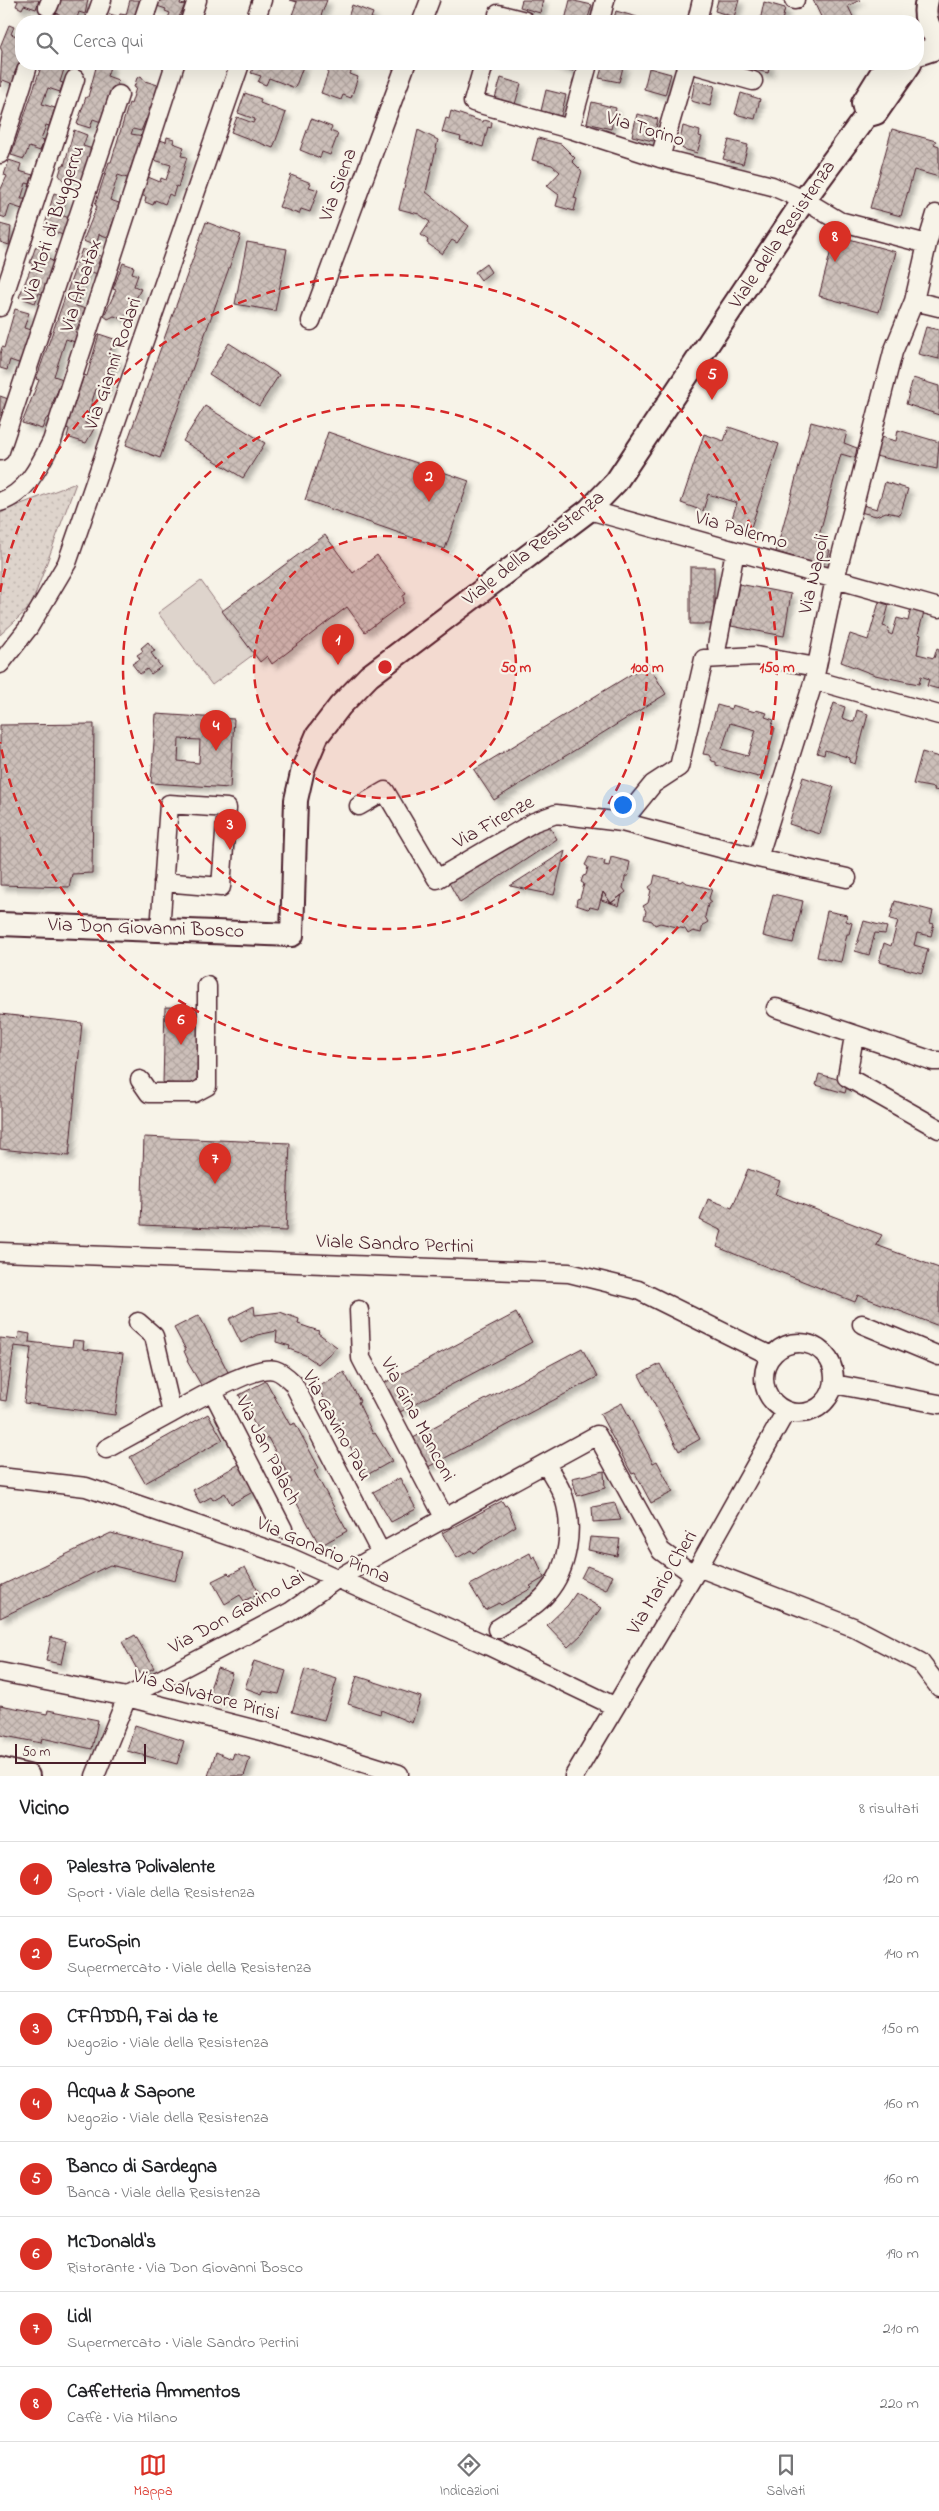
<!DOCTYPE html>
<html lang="it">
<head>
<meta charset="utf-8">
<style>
  :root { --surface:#fff; --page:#f6f6f6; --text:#202124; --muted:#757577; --line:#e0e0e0; --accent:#d93025 }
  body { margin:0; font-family:"Indie Flower",sans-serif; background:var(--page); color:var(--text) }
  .scale { position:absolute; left:15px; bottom:12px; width:131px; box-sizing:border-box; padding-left:5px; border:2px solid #4a1f2b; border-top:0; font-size:14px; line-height:18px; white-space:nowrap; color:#4a1f2b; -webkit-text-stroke:4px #f7f3e8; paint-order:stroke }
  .you { position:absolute; left:622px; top:804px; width:18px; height:18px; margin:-12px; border:4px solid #fff; border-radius:50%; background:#1a73e8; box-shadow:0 0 0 8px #1a73e833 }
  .badge { display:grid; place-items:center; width:32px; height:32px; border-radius:50%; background:var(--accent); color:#fff; font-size:16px; font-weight:700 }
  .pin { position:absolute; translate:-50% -41px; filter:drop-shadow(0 1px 2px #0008) }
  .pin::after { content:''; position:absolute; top:26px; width:18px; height:15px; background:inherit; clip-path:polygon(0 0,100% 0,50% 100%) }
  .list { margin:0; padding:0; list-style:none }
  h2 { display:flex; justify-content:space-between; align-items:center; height:65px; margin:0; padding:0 20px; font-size:21px }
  h2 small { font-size:16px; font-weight:400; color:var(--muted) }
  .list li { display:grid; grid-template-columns:32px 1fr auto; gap:15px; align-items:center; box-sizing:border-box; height:75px; padding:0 20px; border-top:1px solid var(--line) }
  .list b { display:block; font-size:19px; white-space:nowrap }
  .list p { margin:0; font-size:16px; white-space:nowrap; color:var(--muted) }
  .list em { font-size:16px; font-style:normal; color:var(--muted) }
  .icon { flex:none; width:28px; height:28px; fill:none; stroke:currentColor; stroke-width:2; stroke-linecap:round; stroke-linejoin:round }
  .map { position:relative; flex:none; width:939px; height:1776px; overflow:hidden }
  .search { position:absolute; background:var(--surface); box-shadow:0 5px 20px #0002; left:15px; right:15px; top:15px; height:55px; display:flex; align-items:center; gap:12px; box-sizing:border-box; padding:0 18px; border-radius:20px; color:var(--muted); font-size:19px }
  .sheet { height:665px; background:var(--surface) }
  nav { display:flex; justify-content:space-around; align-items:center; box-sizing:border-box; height:70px; border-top:1px solid var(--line); background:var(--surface); font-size:14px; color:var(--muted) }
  nav a { display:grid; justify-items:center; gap:2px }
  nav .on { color:var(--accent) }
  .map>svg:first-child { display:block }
  .grass { fill:url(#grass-dots); stroke:#947a7c }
  .green { fill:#ded4cc; stroke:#947a7c }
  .building { fill:url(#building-cross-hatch); stroke:#4a1f2b; fill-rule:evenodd; filter:url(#shadow) }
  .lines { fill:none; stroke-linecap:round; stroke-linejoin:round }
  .minor-casing { stroke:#4a1f2b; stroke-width:21 }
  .major-casing { stroke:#4a1f2b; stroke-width:26 }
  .minor { stroke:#f7f3e8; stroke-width:18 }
  .major { stroke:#f7f3e8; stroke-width:22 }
  .ring { fill:none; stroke:#d62828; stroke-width:2.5; stroke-dasharray:9 6 }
  .labels { text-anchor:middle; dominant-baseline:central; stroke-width:4.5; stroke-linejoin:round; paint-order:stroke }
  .street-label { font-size:20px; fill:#4a1f2b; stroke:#f7f3e8 }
  .centre { fill:#d62828; stroke:#f7f3e8; stroke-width:2.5 }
  .ring-label { font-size:15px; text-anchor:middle; font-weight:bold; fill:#d62828; stroke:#f7f3e8; stroke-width:4.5; stroke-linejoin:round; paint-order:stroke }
</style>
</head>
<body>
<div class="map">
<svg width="939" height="1776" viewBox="0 0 939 1776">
  <defs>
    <pattern id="grass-dots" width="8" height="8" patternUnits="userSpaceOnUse" patternTransform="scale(1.25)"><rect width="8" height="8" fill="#ded4cc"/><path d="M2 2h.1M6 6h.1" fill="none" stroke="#c0b6af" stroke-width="1.8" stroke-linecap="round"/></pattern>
    <pattern id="building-cross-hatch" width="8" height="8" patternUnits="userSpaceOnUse" patternTransform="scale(1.25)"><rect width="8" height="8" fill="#ccbfb9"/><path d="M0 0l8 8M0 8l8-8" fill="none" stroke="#b1a49f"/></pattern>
    <filter id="shadow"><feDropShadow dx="4.5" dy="4.5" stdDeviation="2.5" flood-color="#0004"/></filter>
  </defs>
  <rect width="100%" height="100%" fill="#f7f3e8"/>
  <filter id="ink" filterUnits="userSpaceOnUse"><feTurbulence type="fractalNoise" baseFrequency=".02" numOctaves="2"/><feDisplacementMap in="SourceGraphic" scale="10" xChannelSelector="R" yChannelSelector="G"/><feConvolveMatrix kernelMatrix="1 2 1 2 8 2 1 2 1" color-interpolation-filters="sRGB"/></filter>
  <g filter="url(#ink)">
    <!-- grass -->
    <path class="grass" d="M76,483l-45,123 -31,29v-123z"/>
    <!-- green -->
    <path class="green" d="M201,581l53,73 -42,31 -54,-72z"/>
    <!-- building -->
    <path class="building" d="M15,0h24l-3,9 -12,-4 -2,4 -6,-3 2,-5z
      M59,0h29l-3,14 -6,-2 -3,9 -11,-3 -1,3 -7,-2 2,-5 -5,-1z
      M130,0h13l-3,1 -5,20h-30l2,-8 12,4 1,-3 6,1z
      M156,0h25l-1,4 5,1 -8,16h-20l1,-3 9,3 3,-8 -5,-2 1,-2 -12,-4z
      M290,0h37l-8,21 -29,-1 7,-18z
      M522,0h21l-3,13 -20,-6z
      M570,0l22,5 -5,16 -22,-1z
      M718,0h21l-5,17 -19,-6z
      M813,0h47l-12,6 7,15h-32z
      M764,2l21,6 -3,13h-22z
      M352,5l21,8 -2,5 8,3h-32z
      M616,11l21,6 -1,4h-23z
      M9,25l5,2 -3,7 9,3 -4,10 5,2v10l-7,15 3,1 -4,9 -10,-4 -3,7 2,-36 -2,-4z
      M42,64h28l-1,4 -4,-2 -5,16 3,1 -3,9 -12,-4 -6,16 13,4 -6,18 -3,-1 -5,15 3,1 -4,10 -11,-4 -5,12 -13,-4z
      M97,64h14l-4,12 11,4 -2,9 -3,-1 -9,35 -11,-4 -3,9 -13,-4 9,-27h2z
      M255,64h49l-9,24 -26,-10 -3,7 -8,-3 3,-6 -10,-3z
      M331,64l21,6 -2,4 8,3 -7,21 -8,-3 -2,5 -20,-7z
      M553,64h22l-2,7z
      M603,64h21l-5,18 -20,-4z
      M749,64h21l-2,9 -20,-5z
      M649,68l22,6 -6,21 -21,-6z
      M141,76l4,5 16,5 -11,23 3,2 -3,9 -4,-1 -5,12 -8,-2 -2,5 13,2 -14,33 3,1 -3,9 -12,-4 -8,25 12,4 -11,23 3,1 -4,10 -11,-4 -3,12 -13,-5 14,-35 -2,-1 14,-43h2l18,-59 2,1 5,-16 -2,-1 3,-9z
      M501,78l20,6 -6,20 -20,-6z
      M695,81l20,5 -5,20 -19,-5z
      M546,90l20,5 -5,21 -20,-5z
      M245,93l16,6 -1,4 26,10 -13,35 -42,-16 6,-15 16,6 2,-4 -17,-6z
      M741,93l19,6 -5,20 -20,-5z
      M592,102l24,6 -5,21 -24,-6z
      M451,111l32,11 1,-2 8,2 -1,6 -3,-1 -5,20 -23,-7 1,-3 -19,-5 4,-14 3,1z
      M637,114l21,5 -5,22 -21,-5z
      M311,119l21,8 -2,4 8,3 -8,21 -8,-3 -2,6 -20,-8z
      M683,126l17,5 -1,5 3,1 -5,16 -14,-4 -4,-4z
      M892,129l44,12 -2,3 5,2v31l-25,-7 -13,46 -31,-8z
      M74,130l13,5 -4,11 13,4 -12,33 -16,-5 -5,2 -4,-5 3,-10 2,1z
      M418,130l20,10 -12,52 43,34 -12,17 -5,-3 -10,14 -15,-11 1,-3 -7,-5 9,-13 -11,-8 -20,-5z
      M167,137l7,2 -1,4 11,4 -3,9 6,1 -9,30 -2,-1 -3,10 -4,-2 -4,10 -10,-4 -2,5 -8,-3 1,-5 -5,-2 7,-18 12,5 1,-4 5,2 5,-15 -17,-5 6,-20 6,2z
      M538,138l23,6 14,14 -3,3 10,10 -8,27 3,1 -3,12 -18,-5 3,-11 -12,-9 13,-14 -8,-7 -20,-5z
      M729,140l19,5 -5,19 -20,-5z
      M9,160l12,4 -2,7 14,4 -3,9 -4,-1 -5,16h4l-3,10 -12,-4 -4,13 -6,-2v-25l7,-15 -3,-1z
      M291,175l20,8 -2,4 9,3 -8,22 -9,-3 -2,5 -20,-7z
      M54,193l13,5 -6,17 11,4 -9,16 -19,-7z
      M206,222l35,13 -81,223 -34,-13z
      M0,224l11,3 -2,18 -9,-3z
      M835,235l61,17 -17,60 -60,-16z
      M247,242l40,7 -12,62 -40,-7z
      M36,246l13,4 -3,8 11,5 -10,32 -8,-2 -4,10 -16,-6 14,-34h-3z
      M82,249l19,7 -3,8 3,1 -3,9 -10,-3 -12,35 10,3 -11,23 3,1 -3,9 -9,-3 -12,37 9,3 -11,25 3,1 -3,11 -6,3 -4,10 -20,-6 17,-43 -3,-1z
      M123,263l11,4 -2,6 6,2 -4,11 7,3 -12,23 3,1 -3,9 -15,-6 -6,3 -4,-3 12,-26 -3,-1z
      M486,264l5,8 -10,8 -6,-8z
      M15,309l14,4 -5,15 10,3 -10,34 -14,-5 -3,10 -7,-2v-14l2,-7 2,1z
      M926,327l13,3v29l-21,-5z
      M99,334l15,5 -5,17 8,3 -2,9 -4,-2 -5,16 3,1 -3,9 -10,-3 -11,34 10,4 -9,16 -19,-6 2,-8 -3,-1 18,-53 3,1z
      M229,343l50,32 -20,31 -50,-32z
      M913,378l26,8v29l-33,-11z
      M0,396l11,4 -7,17 -4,-2z
      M205,406l60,37 -22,35 -60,-37z
      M811,422l36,10 -3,11 13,5 -2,10 -14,-4 -25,93 14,3 -3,11 -6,4 -45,-13z
      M729,427l50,17 -28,83 -20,-6 6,-18 -29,-9 -5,17 -22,-8 23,-69 20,7z
      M898,430l41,12 -2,27 -62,-13 6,-19 15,4z
      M328,432l141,49 -24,68 -140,-49z
      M885,482l23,7 -8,26 -14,-3 -10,4 -16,-4 3,-7 14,4z
      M325,535l28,38 24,-18 29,39 -3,2 1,7 -39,29 -18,-25 -75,57 -5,-8 -7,6 -38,-51z
      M690,567h24v57h-24z
      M739,584l52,10 -7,42 -53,-10z
      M879,602l10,3 -6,21 6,2 -1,5 4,2 5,-17 11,3 3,-13 13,4 -6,22 3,1 -4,19 17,4 3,-10 2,1v40l-12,-3 2,-7 -8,-3 -2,8 -11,-2 -33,-7 -34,-13 9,-28 18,6z
      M148,642l7,9 -4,2 10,14 -10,7 -4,-5 -7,5 -8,-10 8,-5 -3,-4 6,-4 -2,-3z
      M648,664l18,30 -172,106 -20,-30z
      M834,703l11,4 -3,11 12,4 3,-12 11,4 -13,50 -6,-2 1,-4 -25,-8 -1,5 -7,-2z
      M717,705l14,4 1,-4 23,7 1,-2 11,3 -2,4 9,3 -3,7 4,1 -12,47 -5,2 -42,-12v-3l-4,-1 -3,-6 -6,-1zM730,723l26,7 -8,26 -26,-7z
      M156,714l78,5 -4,69 -79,-5zM179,739l21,1 -1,23 -21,-2z
      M94,724l-2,149 -20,1 -3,13 -69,-2v-160z
      M922,752l17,5v34l-5,-1 1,-2 -22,-4z
      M803,777l31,10 -14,47 -31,-10z
      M548,824l9,15 -97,64 -12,-22z
      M565,851l-11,44 -44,-9z
      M589,857l16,4 -1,4 5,1 2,-9 19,5 -2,10 1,3 -4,2 -2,11 3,4 -15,11 -8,-11 -5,17 -8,-2 -2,2 -12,-4 1,-6 3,-1 4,-14 -3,-2 2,-6 3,-1 2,-8 -3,-2z
      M655,875l25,7 3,-2 4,3 25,6 -3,9 2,4 -3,2 -3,13 3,5 -5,3 -2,8 -8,-2 -5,3 -3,-5 -25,-6 -5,2 -3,-4 -8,-2 2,-8 -3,-5 5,-3 3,-13 -2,-3 4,-3z
      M603,892l8,11 -10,-3z
      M773,894l30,7 -10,42 -30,-7z
      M622,895l-3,11 -8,-3z
      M895,901l38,10 -3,12 4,1 -3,12 -14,-3 -3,12 14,4 -6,24 -43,-11 5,-19 7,3 7,-25 -8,-2z
      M827,911l20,4 -1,6 6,2 -3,11h-2l-6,28 -24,-5z
      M864,921l23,6 -2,7 -10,-1 -6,22 -14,-4z
      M165,1007l34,1 -2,76 -34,-1z
      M0,1014l82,9 -13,133 -69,-7z
      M819,1074l29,8 -3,11 -29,-8z
      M144,1137l146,6 -4,88 -145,-6z
      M748,1169l32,12 -5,13 107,41 -6,10 63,23v58l-81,-31 -3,7 -138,-55 5,-16 -22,-11 8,-21 24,9z
      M254,1306l1,9 25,-3 19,7 -1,5 21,7 -1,2 19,14 -19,17 -13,-9 -16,-6 1,-3 -14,-4 1,-11 -20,4 -16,8 -12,-24z
      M516,1313l16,29 -132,70 -16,-29z
      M199,1315l31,61 -26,14 -17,-29 1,-1 -4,-9 2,-1 -12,-22z
      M19,1332l11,2 -1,8 43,5 1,-7 11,1 -1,8 40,5 -8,61 -91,-12 7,-55 -17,-2 -8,55 -6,-1v-62l18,2z
      M582,1348l15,29 -169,90 -15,-29z
      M660,1364l40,75 -21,12 -40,-76z
      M344,1372l16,29 -2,1 15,32 2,-1 17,28 -27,15 -8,-14 1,-1 -8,-15 -2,1 -30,-60z
      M266,1381l24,44 5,-2 24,45 -5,3 33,60 -27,15 -33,-61 5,-3 -24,-44 -5,2 -24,-45z
      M622,1403l31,60 4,-2 16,31 -22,11 -16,-30 -3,1 -32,-60z
      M208,1414l15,26 -78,43 -15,-26z
      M243,1462l15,27 -27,15 -6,-11 -12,7 -2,-3 -11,6 -7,-13z
      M604,1471l1,17 -28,8 -5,-18z
      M400,1478l16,31 -25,13 -18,-30z
      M502,1501l3,5 2,-1 9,21 -43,27 -2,-3 -14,8 -15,-25z
      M615,1503l6,17 -28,2 -1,-15z
      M111,1533l72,19 -8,29 -65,-16 -110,53v-32z
      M590,1537l30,2 -3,17 -29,-6z
      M530,1553l2,5 3,-2 9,22 -14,8 2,2 -31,17 -2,-2 -14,7 -15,-25z
      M587,1566l26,10 -7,14 -25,-12z
      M245,1567l14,26 -15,8 -4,-6 -15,9 -13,-23 16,-8 2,2z
      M576,1593l25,15 -19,26 -14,13 -21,-22 21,-20z
      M135,1635l19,33 -14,7 -18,-33z
      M51,1637l15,4 -5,23 -15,-3z
      M254,1661l32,10 -7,23 -16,-3 -1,3 -17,-6z
      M217,1668l15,5 -10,30 -15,-6z
      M305,1669l32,10 -13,41 -32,-8z
      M357,1676l64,21 -9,26 -31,-13 -1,4 -32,-10z
      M0,1705l47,9 1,-4 50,10 -6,29 -50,-11 -1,5 -41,-8z
      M135,1725l49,16 -7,23 -50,-13z
      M216,1752l16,7 2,-6 16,5 -6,18h-36z"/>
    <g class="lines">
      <defs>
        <path id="minor" d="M794,0h1
          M48,7l3,-7
          M498,14l27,7
          M95,20l7,-20
          M143,21l7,-21
          M190,21l7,-21
          M255,21l7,-21
          M422,21l8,-21
          M600,21l5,-21
          M697,21l5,-21
          M484,64l-11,38 97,27 90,29 112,28 32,14 35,21 88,23 -13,57 -21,51 -58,227 -21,101 -56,178
          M692,64l61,17
          M570,129l18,-65
          M0,154l27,-85
          M660,158l27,-94
          M927,244l9,-30
          M914,301l25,6
          M0,307l75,-228
          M311,321l95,-257
          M0,451l119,-356
          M0,502c27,-9 40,-37 52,-61l123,-377
          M589,510l350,98
          M717,646l18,-95
          M0,664l29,-37 38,-64 173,-499
          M814,680l125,35
          M359,806l26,-15 52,88 97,-57 22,-8 66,8 136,36 89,20
          M622,822l31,-38 26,-17 25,-108 52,-3 60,11
          M160,930l9,-126 58,4 -6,79 -58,-5
          M776,1008l157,53h6
          M854,1036l-7,41 92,52
          M140,1080l9,13h45l13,-7v-100
          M0,1252l569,21 69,17 133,66
          M359,1310l2,48 84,161
          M138,1322l16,14 18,77c21,-11 82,-49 103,-43 7,2 13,8 18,13l88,170
          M862,1324l77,32
          M764 1378a35 35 0 1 1 70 0a35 35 0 1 1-70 0Z
          M834,1384l105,20
          M213,1392l70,137
          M106,1449l66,-36
          M0,1477l86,10 201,69 202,90 125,60
          M698,1567l155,60 67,35 19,25
          M497,1629c16,-11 38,-21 50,-36 21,-24 27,-65 17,-95 -4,-12 -12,-23 -18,-34
          M0,1672l127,25 138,35 134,42
          M95,1776l32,-79 163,-85 47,-33 44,-26 216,-118 64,116 33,24
          M574,1776l120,-201 92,-164"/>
        <path id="major" d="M927,0c-4,15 0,29 12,39
          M918,54l21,-7
          M866,116l-3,-13 24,-39
          M0,924l292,11 4,-135 7,-31 14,-33 23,-30 29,-30 220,-166 27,-28 188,-282 62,-84 10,-3 34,-49
          M0,1769l28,7"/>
      </defs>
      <!-- minor casing -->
      <use href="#minor" class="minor-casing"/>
      <!-- major casing -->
      <use href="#major" class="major-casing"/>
      <!-- minor -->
      <use href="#minor" class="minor"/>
      <!-- major -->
      <use href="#major" class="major"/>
    </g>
  </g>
  <!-- distance rings -->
  <circle cx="385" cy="667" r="131" fill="#d62828" fill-opacity=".12"/>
  <g class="ring">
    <circle cx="385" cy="667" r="131"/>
    <circle cx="385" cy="667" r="262"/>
    <path d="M0 592A392 392 0 1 1 0 742"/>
  </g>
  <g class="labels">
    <!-- street labels -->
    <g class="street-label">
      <text transform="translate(645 130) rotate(17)">Via Torino</text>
      <text transform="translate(339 185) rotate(-70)">Via Siena</text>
      <text transform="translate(54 224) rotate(-72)">Via Moti di Buggerru</text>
      <text transform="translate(783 235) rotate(-56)">Viale della Resistenza</text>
      <text transform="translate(82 286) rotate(-72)">Via Arbatax</text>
      <text transform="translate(114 364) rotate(-71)">Via Gianni Rodari</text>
      <text transform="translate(741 531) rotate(16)">Via Palermo</text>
      <text transform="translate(534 549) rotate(-38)">Viale della Resistenza</text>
      <text transform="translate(815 574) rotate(-77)">Via Napoli</text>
      <text transform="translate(494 823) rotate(-29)">Via Firenze</text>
      <text transform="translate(146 929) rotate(2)">Via Don Giovanni Bosco</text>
      <text transform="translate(395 1245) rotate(2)">Viale Sandro Pertini</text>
      <text transform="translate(417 1420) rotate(62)">Via Gina Manconi</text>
      <text transform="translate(336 1426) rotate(61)">Via Gavino Pau</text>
      <text transform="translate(267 1451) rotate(63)">Via Jan Palach</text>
      <text transform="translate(323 1551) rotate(23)">Via Gonario Pinna</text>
      <text transform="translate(663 1583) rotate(-59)">Via Mario Cheri</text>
      <text transform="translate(237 1613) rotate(-29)">Via Don Gavino Lai</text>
      <text transform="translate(206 1696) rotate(15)">Via Salvatore Pirisi</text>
    </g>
  </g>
  <circle cx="385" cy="667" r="8" class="centre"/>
  <g class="ring-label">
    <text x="516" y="672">50 m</text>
    <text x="647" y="672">100 m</text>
    <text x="777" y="672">150 m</text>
  </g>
</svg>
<div class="scale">50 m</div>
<div class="you"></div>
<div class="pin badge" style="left:338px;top:665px">1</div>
<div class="pin badge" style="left:429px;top:502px">2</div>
<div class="pin badge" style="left:230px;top:850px">3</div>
<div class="pin badge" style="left:216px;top:751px">4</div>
<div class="pin badge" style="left:712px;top:400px">5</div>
<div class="pin badge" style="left:181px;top:1045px">6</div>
<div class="pin badge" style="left:215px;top:1184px">7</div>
<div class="pin badge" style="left:835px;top:262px">8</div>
<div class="search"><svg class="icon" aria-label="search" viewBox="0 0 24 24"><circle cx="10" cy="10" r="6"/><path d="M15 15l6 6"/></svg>Cerca qui</div>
</div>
<section class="sheet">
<h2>Vicino<small>8 risultati</small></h2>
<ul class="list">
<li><span class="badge">1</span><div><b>Palestra Polivalente</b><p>Sport · Viale della Resistenza</p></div><em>120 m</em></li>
<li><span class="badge">2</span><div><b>EuroSpin</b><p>Supermercato · Viale della Resistenza</p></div><em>140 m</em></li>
<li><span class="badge">3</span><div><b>CFADDA, Fai da te</b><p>Negozio · Viale della Resistenza</p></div><em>150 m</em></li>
<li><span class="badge">4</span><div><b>Acqua &amp; Sapone</b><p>Negozio · Viale della Resistenza</p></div><em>160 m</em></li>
<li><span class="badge">5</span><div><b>Banco di Sardegna</b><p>Banca · Viale della Resistenza</p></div><em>160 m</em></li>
<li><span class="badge">6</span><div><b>McDonald's</b><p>Ristorante · Via Don Giovanni Bosco</p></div><em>190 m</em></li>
<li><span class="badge">7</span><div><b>Lidl</b><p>Supermercato · Viale Sandro Pertini</p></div><em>210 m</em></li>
<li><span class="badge">8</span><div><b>Caffetteria Ammentos</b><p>Caffè · Via Milano</p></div><em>220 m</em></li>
</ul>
</section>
<nav>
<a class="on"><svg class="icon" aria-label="map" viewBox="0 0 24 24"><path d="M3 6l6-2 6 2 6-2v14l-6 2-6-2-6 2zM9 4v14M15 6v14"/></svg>Mappa</a>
<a><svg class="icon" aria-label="directions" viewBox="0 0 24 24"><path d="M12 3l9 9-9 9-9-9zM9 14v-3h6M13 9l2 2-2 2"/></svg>Indicazioni</a>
<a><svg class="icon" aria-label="saved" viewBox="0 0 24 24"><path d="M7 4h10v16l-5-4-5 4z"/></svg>Salvati</a>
</nav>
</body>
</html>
